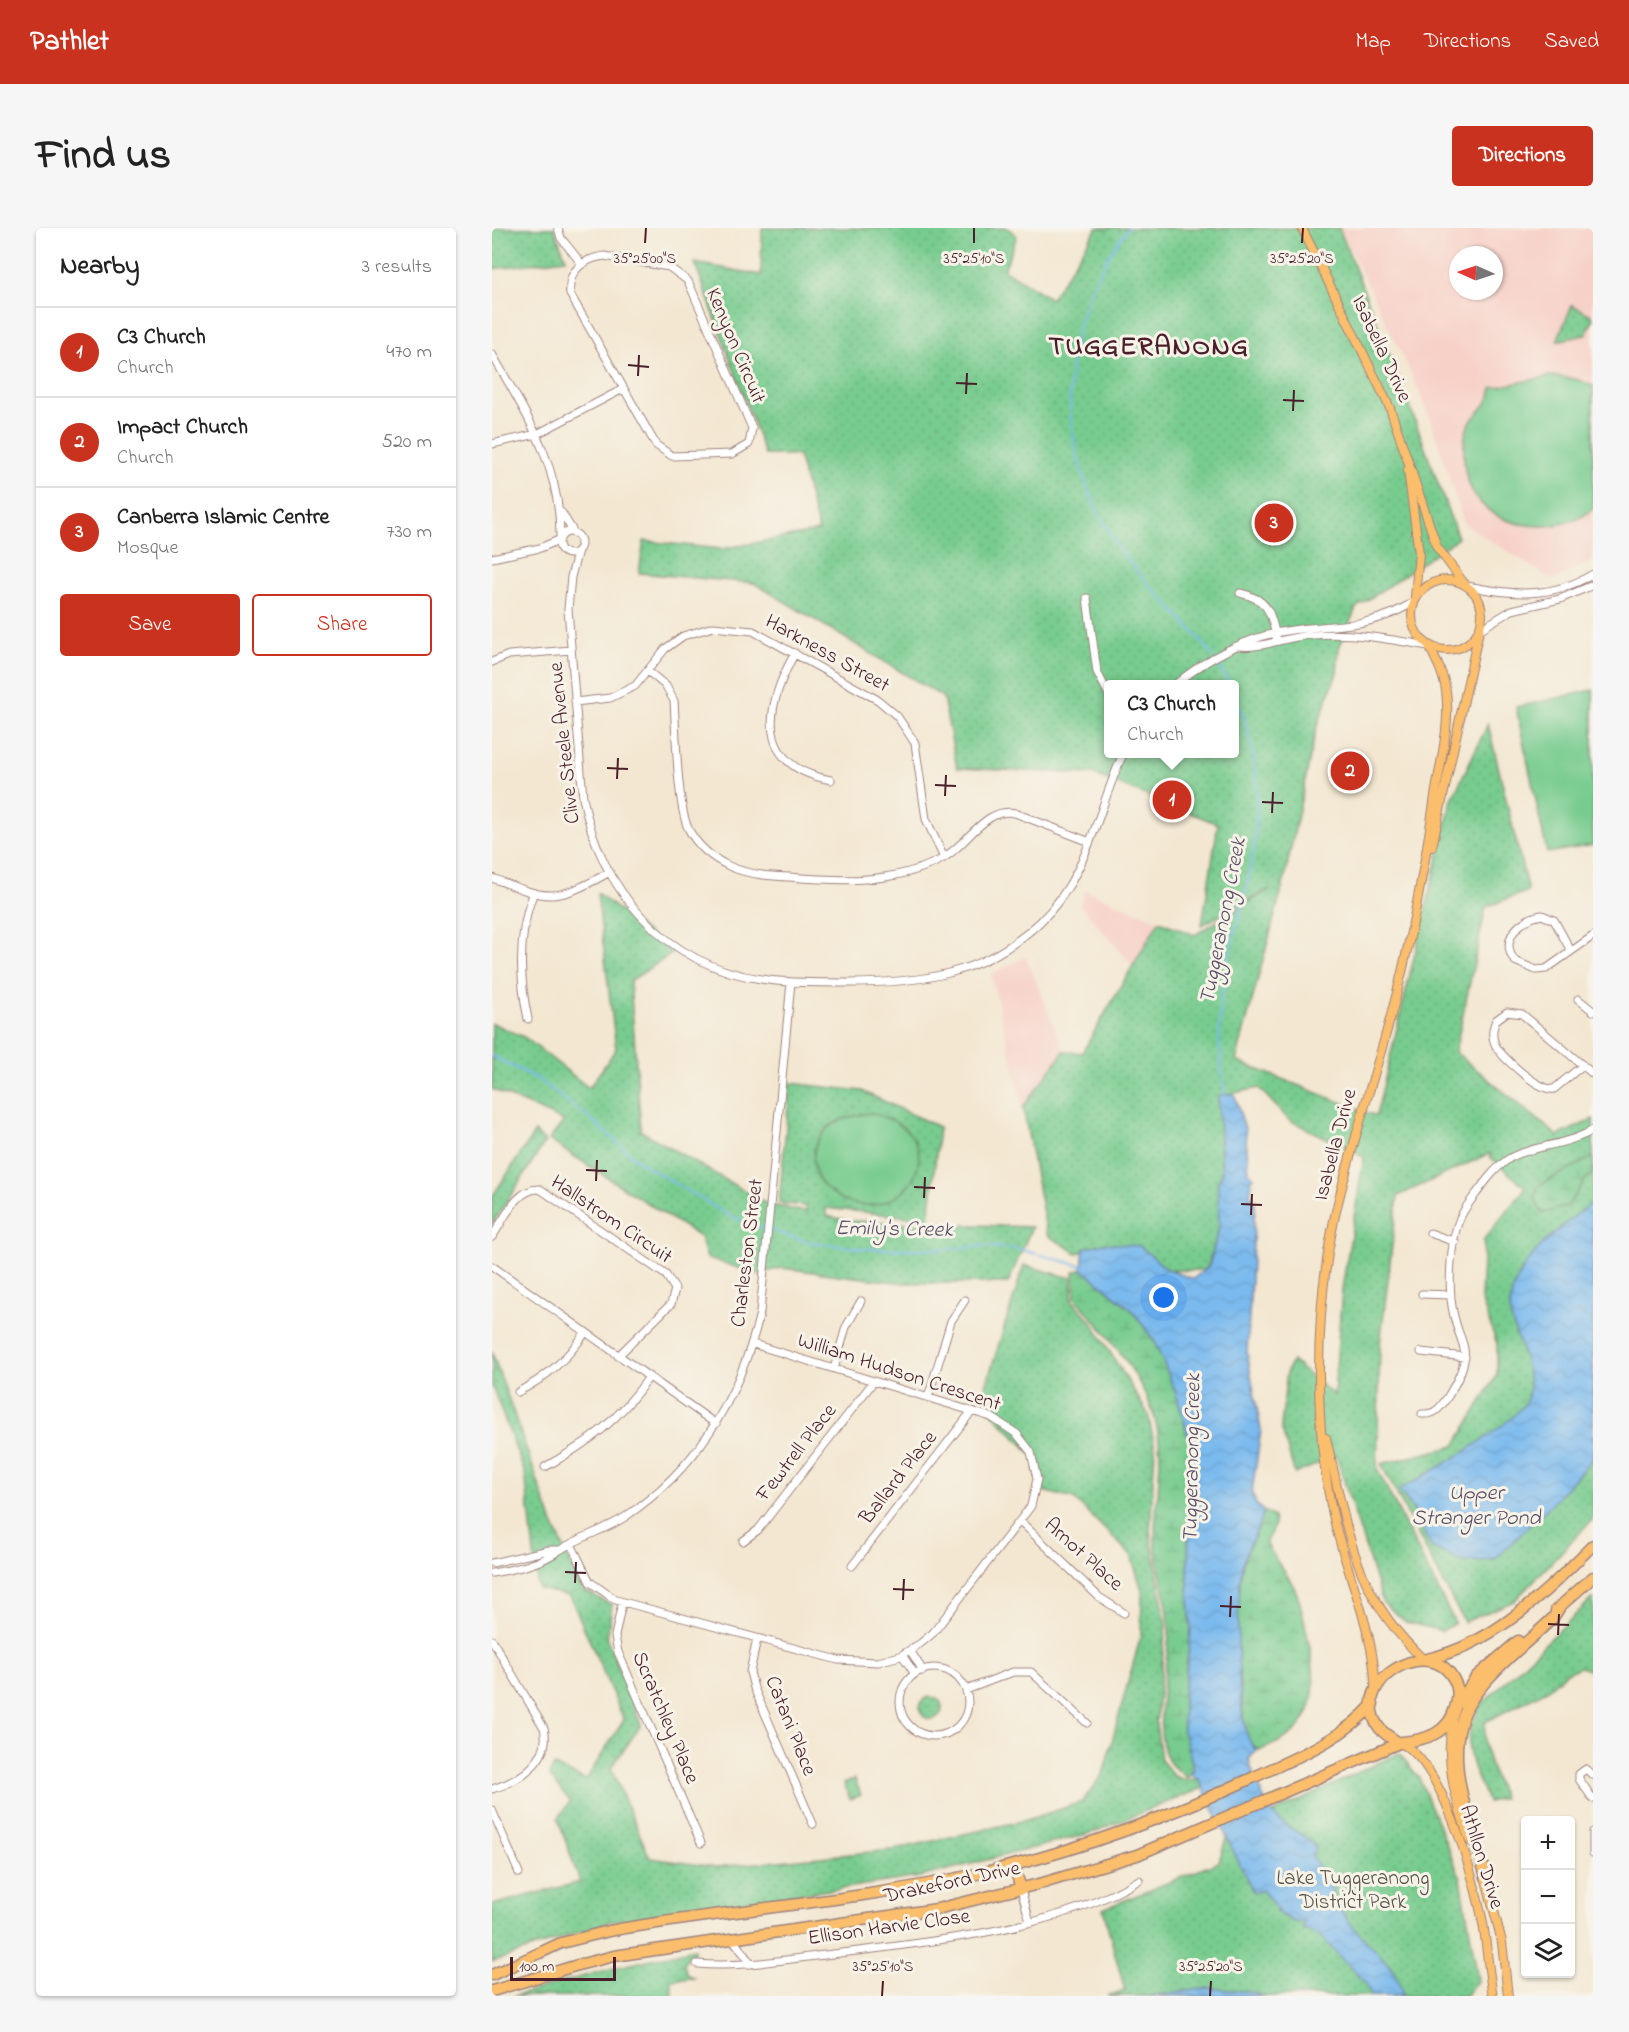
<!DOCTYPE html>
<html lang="en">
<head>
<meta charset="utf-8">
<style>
  :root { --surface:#fff; --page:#f6f6f6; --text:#222; --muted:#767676; --line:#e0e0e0; --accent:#c8321e }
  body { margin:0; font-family:"Indie Flower",sans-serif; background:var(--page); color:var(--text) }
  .controls { position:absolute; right:18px; bottom:18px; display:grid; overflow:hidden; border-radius:6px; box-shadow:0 2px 4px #0004 }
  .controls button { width:54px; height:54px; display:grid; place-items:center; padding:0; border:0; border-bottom:2px solid var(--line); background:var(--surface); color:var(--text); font:30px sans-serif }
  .compass { position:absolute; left:957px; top:18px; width:54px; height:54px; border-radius:50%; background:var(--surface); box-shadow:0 2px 4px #0004; rotate:273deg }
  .scale { position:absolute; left:18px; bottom:15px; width:106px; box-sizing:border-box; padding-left:6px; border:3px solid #4a1f2b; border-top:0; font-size:16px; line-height:21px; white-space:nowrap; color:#4a1f2b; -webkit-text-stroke:4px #f7f3e8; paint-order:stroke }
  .you { position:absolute; left:672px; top:1070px; width:21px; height:21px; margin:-15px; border:4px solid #fff; border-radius:50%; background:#1a73e8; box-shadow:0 0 0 9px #1a73e833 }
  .badge { display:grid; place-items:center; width:39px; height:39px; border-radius:50%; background:var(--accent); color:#fff; font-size:20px; font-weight:700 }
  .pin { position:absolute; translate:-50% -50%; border:3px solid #fff; box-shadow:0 2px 6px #0006 }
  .popup { position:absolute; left:612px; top:452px; width:135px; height:78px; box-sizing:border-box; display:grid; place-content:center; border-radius:6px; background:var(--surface); filter:drop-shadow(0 2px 4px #0005); font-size:20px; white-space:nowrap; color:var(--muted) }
  .popup b { font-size:22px; color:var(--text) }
  .popup::after { content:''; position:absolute; left:50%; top:100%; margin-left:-12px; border:12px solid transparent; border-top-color:var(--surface) }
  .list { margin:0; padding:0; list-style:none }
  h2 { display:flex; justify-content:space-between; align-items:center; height:78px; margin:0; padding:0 24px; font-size:26px }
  h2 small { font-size:20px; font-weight:400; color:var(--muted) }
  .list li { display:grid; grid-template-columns:39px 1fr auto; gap:18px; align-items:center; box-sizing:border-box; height:90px; padding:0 24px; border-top:2px solid var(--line) }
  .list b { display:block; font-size:22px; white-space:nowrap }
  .list p { margin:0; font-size:20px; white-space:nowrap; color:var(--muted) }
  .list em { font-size:20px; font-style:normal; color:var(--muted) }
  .actions { display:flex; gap:12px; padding:18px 24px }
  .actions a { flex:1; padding:14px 0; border:2px solid var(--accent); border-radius:6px; text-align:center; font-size:21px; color:var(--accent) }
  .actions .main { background:var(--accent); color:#fff }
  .icon { flex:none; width:33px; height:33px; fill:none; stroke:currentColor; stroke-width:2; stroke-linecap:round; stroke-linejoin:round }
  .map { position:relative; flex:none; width:1101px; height:1768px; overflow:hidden; border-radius:6px }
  header { display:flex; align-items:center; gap:36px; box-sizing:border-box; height:84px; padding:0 30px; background:var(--accent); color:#fff }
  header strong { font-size:28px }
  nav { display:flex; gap:33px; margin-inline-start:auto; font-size:21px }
  .intro { display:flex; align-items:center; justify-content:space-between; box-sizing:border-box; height:144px; padding:0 36px }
  h1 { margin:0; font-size:42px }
  .button { padding:15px 27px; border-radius:6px; background:var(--accent); color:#fff; font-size:21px; font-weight:700 }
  main { display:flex; gap:36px; padding:0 36px }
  aside { flex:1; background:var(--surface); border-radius:6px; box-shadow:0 2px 4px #0004 }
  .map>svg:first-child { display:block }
  .built { fill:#f7d1c8; fill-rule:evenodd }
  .grass { fill:url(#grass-dots); stroke:#61765d; stroke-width:1.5; fill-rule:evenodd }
  .wetland { fill:url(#wetland-marsh); stroke:#61765d; stroke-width:1.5 }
  .pitch { fill:#78cc8f; stroke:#61765d; stroke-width:1.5 }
  .water { fill:url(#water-waves); stroke:#626c8c; stroke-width:1.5 }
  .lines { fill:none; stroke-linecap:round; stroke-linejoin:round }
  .stream { stroke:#7abaee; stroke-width:2 }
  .minor-casing { stroke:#9e837e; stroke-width:9 }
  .major-casing { stroke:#9e837e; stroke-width:10 }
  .highway-casing { stroke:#9e837e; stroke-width:13 }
  .minor { stroke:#fff; stroke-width:7 }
  .major { stroke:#fabe6d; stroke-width:8 }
  .highway { stroke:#fabe6d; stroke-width:10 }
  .ticks { fill:none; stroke:#4a1f2b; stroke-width:2 }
  .labels { text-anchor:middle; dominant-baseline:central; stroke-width:6; stroke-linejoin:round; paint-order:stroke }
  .street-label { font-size:21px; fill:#4a1f2b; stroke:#f7f3e8 }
  .park-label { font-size:21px; fill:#585349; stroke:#f7f3e8 }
  .water-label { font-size:22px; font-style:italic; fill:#584e66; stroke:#f7f3e8 }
  .district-label { font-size:27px; font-weight:bold; letter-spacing:1.5px; fill:#4a1f2b; stroke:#f7f3e8 }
  .ticks-label { font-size:15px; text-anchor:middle; fill:#4a1f2b; stroke:#f7f3e8; stroke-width:6; stroke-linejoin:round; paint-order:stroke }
</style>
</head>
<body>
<header>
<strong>Pathlet</strong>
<nav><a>Map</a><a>Directions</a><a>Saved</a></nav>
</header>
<div class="intro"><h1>Find us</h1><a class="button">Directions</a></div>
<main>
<aside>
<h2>Nearby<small>3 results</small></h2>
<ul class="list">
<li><span class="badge">1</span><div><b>C3 Church</b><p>Church</p></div><em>470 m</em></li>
<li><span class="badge">2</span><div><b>Impact Church</b><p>Church</p></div><em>520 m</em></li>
<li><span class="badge">3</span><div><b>Canberra Islamic Centre</b><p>Mosque</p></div><em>730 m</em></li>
</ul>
<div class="actions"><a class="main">Save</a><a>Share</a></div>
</aside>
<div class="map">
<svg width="1101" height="1768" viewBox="0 0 1101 1768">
  <defs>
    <pattern id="grass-dots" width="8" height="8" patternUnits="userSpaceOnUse" patternTransform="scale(1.5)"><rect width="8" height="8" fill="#78cc8f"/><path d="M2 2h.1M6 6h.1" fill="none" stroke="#69af7c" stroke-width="1.8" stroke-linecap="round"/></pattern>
    <pattern id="wetland-marsh" width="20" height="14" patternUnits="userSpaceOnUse" patternTransform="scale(1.5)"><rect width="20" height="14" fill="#78cc8f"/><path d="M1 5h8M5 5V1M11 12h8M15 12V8" fill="none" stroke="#69af7c"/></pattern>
    <pattern id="water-waves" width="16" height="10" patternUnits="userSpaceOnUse" patternTransform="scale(1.5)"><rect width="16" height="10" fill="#7abaee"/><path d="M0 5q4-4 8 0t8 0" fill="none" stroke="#6b9fcc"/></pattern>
  </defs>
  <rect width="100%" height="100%" fill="#f7f3e8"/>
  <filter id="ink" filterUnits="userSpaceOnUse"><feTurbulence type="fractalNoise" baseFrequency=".0167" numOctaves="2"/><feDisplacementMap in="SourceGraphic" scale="12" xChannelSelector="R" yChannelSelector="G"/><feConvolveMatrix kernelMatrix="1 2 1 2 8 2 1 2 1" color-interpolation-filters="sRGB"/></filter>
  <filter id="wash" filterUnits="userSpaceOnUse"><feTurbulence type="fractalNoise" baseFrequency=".008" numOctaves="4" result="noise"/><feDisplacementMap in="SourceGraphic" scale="24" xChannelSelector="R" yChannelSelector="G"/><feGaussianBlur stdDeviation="1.35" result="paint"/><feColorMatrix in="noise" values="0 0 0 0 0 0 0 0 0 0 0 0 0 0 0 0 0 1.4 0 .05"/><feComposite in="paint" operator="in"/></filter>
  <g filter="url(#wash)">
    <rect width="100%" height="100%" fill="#f3e7d1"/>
    <!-- built -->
    <path class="built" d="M848,0h253v333l-40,19 -89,-56 -34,-106 -22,-51zM966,27h36v36h-36z
      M593,662l74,31 -26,45 -53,-61z
      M534,729l38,94 -41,56 -32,-133z"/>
    <!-- grass -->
    <path class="grass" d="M0,0h62l12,31 -74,10z
      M270,0h246l9,8 -13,34 47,29 46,-71h242l71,179 48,131 -102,70 -17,40 -2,25 -21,56 -32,152 -48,180 140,55 76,-317 36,-75 40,167 -42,16 -31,145 103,84 35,-17v400l-79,82 -50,21 -83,-158 74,-18 42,-71v-31l-16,-45 3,-60 42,-51 -36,-31v-4l-92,43 -18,149 -3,124 78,154 -13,8 -36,-9 -23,-19 -47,-147 -41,18 -14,-47 6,-56 5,-10 42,34 8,-106 22,-132 -75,-37 -30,-32 -41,8 4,79 -3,12v41l-12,42c-21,1 -42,1 -62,-4 -25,-7 -43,-22 -68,-13l-30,-18 -24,-128 41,-56 18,2 77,-132 36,14 75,-46 -68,36 16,-101 -125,-50 -136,-6 -14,-71 -189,-114 -115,-10 5,-32 78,8 97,-18 -21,-76h-33l-70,-192 66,12zM617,456h126v70h-126z
      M1080,77l19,10 2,5 -8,15 -28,6z
      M105,665l76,60 -43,28 11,150 126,73 39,8 -1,-6 -26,-3 11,-120 72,8 77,36 -10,92 -104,-11 2,8 23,5 182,6 -24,56h-104l-123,-15 -24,6 -50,-16 -7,-21 -151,-97 15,-19 -72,-32v-66l32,14 65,51 27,-39z
      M43,904l10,10 -53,83v-28z
      M532,1037l48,13v22l19,21 57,93 7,34 -5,84 16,91 -10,100 5,37 13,16 11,4 14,-1 4,9 -112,45 -171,44 -311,45 -117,40v-57l88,-23 -22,-63 12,-18 -21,-25 5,-10 32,14 38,-60 -54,-124 -32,-7 -13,-116 -33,-87v-34l61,172 30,66 29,15 -5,34 34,86 -30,43 39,90 66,9 176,-17 135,-30 55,-18 21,-28 38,-139 1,-45 -11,-35 -57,-56 -35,-9 2,-26 -60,-63z
      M1101,1370v73l-13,-4 -14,6 -19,17 -62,32c-3,33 7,46 18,76l-15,4c-16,-35 -31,-63 -6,-98z
      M428 1480a11 11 0 1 1 22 0a11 11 0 1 1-22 0Z
      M907,1525l20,25 42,101 17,101 -13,16h-358l18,-5 -22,-82 116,-47 8,-27z
      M202,1721v4l-7,5 -3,7 3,9 7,4 -23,2 2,16h-159l92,-26z"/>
    <!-- wetland -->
    <path class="wetland" d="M1101,929v16l-9,8 -16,25 -25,7c-8,-10 -10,-17 -4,-28z
      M590,1041l50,41 23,32 22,54 13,47 -2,139 3,48 -8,66v35l11,38 -7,9c-5,-5 -13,-10 -17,-15 -19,-27 -3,-96 -1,-127 2,-33 -13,-65 -14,-99 0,-40 11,-79 0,-118 -13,-44 -50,-88 -80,-121l-1,-26z
      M771,1283l11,6 1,7 -9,18c8,19 24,33 31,52 5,12 7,27 10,40 12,54 14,97 -48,116l-11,-8c-10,-56 -17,-119 -6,-175 4,-21 19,-36 21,-56z"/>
    <!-- pitch -->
    <path class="pitch" d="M1058,148l26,3 17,7v123c-16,15 -45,19 -66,16 -39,-5 -64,-31 -63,-71 0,-10 0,-19 4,-28 8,-15 22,-20 24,-38z
      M1101,462v155l-46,8 -31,-146z
      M378,885c102,23 23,133 -43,76 -21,-18 -17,-52 8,-66 10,-6 23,-8 35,-10z
      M363,1551l6,16 -11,4 -6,-16z"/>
    <!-- water -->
    <path class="water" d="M742,865l11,36 4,43 5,5 -4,3 2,3 -2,12 4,3 1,7 -8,148 14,77 -9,62 4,12 7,7c-2,20 -17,34 -21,55 -5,29 -9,170 15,184l-8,9 1,6c8,18 14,42 29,55 14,12 26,13 37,28l-4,8 20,32 1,15 7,3c15,35 56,50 63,90h-32l-5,-12 -46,-48 -17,-7 2,-7h-11l-18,-10 2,-2 -16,-20 -9,2 -54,-113 -9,-4 4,-6 -11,-38v-35l8,-66 -3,-48 2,-139 -13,-47 -22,-54 -23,-32 -50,-41 2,-21 20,-5 36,3 27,23 26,10 16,-13 10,-38 -1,-47 4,-6 -4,-79z
      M1101,974v256l-41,46 -58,56 -32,2 -31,-15 -20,-41 -12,-16c30,-17 111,-61 127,-89 6,-11 2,-30 -1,-41 -4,-14 -16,-40 -15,-53 3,-47 50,-79 83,-105z
      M717,1760l43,4 12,4h-115z"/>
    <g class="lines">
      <!-- stream -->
      <path class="stream" d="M636,0c-78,101 -77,231 0,332 25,34 60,60 84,95
        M723,432l15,24
        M0,828l46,23 56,43 45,40 91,54 27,10 52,16 56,7h83l35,-3 35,3 64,17
        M733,868c-6,-42 -8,-76 -1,-118 4,-25 13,-51 19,-76 17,-69 23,-139 -8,-206"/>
    </g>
  </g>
  <g filter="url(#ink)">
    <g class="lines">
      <defs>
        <path id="minor" d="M66,0l3,10 20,25
          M112,28l65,11 19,14 64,147 -3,16 -17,10 -60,2 -16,-11 -86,-151c-3,-23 13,-35 34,-38z
          M0,126c34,60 69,111 68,184
          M0,216l45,-10 86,-45
          M70,285l12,20
          M67 315a11 11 0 1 1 22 0a11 11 0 1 1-22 0Z
          M86,322l-7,27 -3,32 15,189c18,92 82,167 178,181 28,5 57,3 86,4 74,0 136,-7 193,-61 48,-45 57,-111 83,-168
          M0,330l48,-10 19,-8
          M975,358c45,9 84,13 126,-12
          M748,365c27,6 31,18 36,44
          M595,370l10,74 12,23
          M987,402l33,-20 48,-11 33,-14
          M747,418c23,3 49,-10 73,-11 39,-3 78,4 116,11
          M303,425c-31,55 -40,113 36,127
          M0,434l17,-7 62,-5
          M157,444l17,14 8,15c2,29 3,103 14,127 9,18 25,31 43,39 19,8 39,9 58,10 50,4 102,7 149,-16 28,-13 46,-55 77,-48l75,29
          M684,456c30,-25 70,-47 110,-53 32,-6 69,-3 99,-15 10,-3 20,-9 29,-14
          M83,474l35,-4 25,-12 30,-37 18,-13 30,-9 40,4 125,69 19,16 18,27 11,76 18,39
          M0,650c57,22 62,25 116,-5
          M1079,723l-17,-31 -12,-5c-21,3 -44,25 -27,46l21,9 10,-1 47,-33
          M1086,771l15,12
          M36,791c-9,-42 -10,-85 5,-125
          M1091,837l-29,24c-13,3 -54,-32 -59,-45 -4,-9 -2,-16 1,-24l11,-8 15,2 71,60
          M938,1005l25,9
          M0,1009c12,-17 24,-49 48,-48l126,86 9,14 -4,15 -53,52
          M0,1038l224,158
          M930,1066l29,1
          M929,1124l44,5
          M342,1141l12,-42 15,-26
          M26,1164c29,-15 49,-33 67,-59
          M436,1170l23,-77 14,-21
          M930,1186c13,1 18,-6 25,-16 34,-55 9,-48 4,-99 -2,-22 0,-53 6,-73 4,-13 11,-22 19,-32 9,-12 18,-25 31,-34 18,-13 62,-15 86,-30
          M53,1239c45,-25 74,-47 104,-90
          M528,1293l79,76 25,16
          M251,1313l15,-11 116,-149
          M80,1318l18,36 26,18 222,60 40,2 22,-6 21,-13 12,-10 98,-127 6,-27 -6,-27 -14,-18 -26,-17 -238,-73
          M0,1335l57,-13h11
          M360,1338l120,-155
          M0,1345c25,-4 48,-9 68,-23 20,-13 45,-20 65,-33 73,-49 115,-121 135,-204l31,-331
          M130,1375l-7,33 3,16 83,191
          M265,1411l-7,33 4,16 59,136
          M0,1412l52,88c8,31 -24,53 -52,61
          M418,1422l13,21
          M410,1427l13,19
          M408 1474a34 34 0 1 1 68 0a34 34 0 1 1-68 0Z
          M474,1462l47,-18h18l56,51
          M1101,1547l-7,-6 -7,5v5l14,20
          M0,1582l27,63
          M1101,1604v21
          M529,1661l9,33
          M240,1710l19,26
          M205,1736c45,4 91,-5 136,-10 91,-11 228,-25 306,-74"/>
        <path id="major" d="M810,0l88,180 47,139 29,39
          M916,242l11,83 -4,44
          M920 387a35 35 0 1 1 70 0a35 35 0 1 1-70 0Z
          M940,619l47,-216
          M834,1210c22,90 25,154 98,222
          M883,1463c2,-54 -29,-118 -41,-172 -21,-90 -19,-208 0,-299 15,-68 38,-134 56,-201 20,-72 33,-143 44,-216 5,-36 17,-76 12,-112 -2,-16 -10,-31 -17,-45
          M961,1489c-9,44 2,82 17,124
          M907,1515c42,14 75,135 83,175 5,26 6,52 11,78
          M992,1644l18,70 6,54"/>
        <path id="highway" d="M1064,1382l37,-33
          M935,1431c66,-14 120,-68 166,-114
          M967,1475l17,-26 42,-36
          M907,1515c-7,-5 -16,-9 -21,-17 -30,-45 54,-95 77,-44 4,8 3,17 0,26 -7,26 -30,32 -53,34
          M522,1637l7,24
          M994,1649c-14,-54 -49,-124 -14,-178 21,-31 54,-55 81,-81l8,-13
          M0,1747l69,-32 48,-12c121,-22 244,-29 363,-56 97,-21 189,-55 278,-96 42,-20 93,-39 123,-75
          M0,1763l86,-26 36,-9 323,-47 106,-26 94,-28 262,-112"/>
      </defs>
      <!-- minor casing -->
      <use href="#minor" class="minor-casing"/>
      <!-- major casing -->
      <use href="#major" class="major-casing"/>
      <!-- highway casing -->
      <use href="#highway" class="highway-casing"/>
      <!-- minor -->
      <use href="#minor" class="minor"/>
      <!-- major -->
      <use href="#major" class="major"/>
      <!-- highway -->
      <use href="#highway" class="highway"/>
    </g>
  </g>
  <!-- ticks -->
  <path class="ticks" d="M153,15l1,-15M482,15v-15M810,15l1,-15M136,137l21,2M146,148l1,-21M464,155l21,1M474,166l1,-21M791,172l21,1M801,183l1,-21M115,540l21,1M125,551l1,-21M443,557l21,1M453,568l1,-21M770,574l21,1M780,585l1,-21M94,942l21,1M104,953l1,-21M422,959l21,1M432,970l1,-21M749,976l21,1M759,987l1,-21M73,1344l21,1M83,1355l1,-21M401,1361l21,1M411,1372l1,-21M728,1378l21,1M738,1389l1,-21M1056,1396l21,1M1066,1407l1,-21M390,1768l1,-15M718,1768l1,-15"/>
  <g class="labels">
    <!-- street labels -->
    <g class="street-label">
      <text transform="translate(243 118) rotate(67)">Kenyon Circuit</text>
      <text transform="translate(889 121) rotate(65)">Isabella Drive</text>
      <text transform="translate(335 426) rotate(29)">Harkness Street</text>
      <text transform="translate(73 515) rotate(-96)">Clive Steele Avenue</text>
      <text transform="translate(844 917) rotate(-75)">Isabella Drive</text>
      <text transform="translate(119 992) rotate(34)">Hallstrom Circuit</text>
      <text transform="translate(256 1025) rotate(-83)">Charleston Street</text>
      <text transform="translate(407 1145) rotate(18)">William Hudson Crescent</text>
      <text transform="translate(305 1225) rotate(-52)">Fewtrell Place</text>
      <text transform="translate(407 1250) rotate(-52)">Ballard Place</text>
      <text transform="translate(591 1327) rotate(42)">Arnot Place</text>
      <text transform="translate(173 1490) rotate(67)">Scratchley Place</text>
      <text transform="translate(298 1498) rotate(68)">Catani Place</text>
      <text transform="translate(989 1629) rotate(73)">Athllon Drive</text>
      <text transform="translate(460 1655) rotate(-12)">Drakeford Drive</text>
      <text transform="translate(397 1700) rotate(-8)">Ellison Harvie Close</text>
    </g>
    <!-- park labels -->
    <g class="park-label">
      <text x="861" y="1651">Lake Tuggeranong<tspan x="861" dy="24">District Park</tspan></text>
    </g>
    <!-- water labels -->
    <g class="water-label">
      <text transform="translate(732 693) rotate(-79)">Tuggeranong Creek</text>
      <text transform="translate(402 1002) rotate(1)">Emily's Creek</text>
      <text transform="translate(701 1230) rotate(-89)">Tuggeranong Creek</text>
      <text x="984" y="1266">Upper<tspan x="984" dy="25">Stranger Pond</tspan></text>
    </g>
    <!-- district labels -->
    <g class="district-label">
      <text x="657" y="119">TUGGERANONG</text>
    </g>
  </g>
  <g class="ticks-label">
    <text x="153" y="35">35°25'00"S</text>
    <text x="482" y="35">35°25'10"S</text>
    <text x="810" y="35">35°25'20"S</text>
    <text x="391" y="1743">35°25'10"S</text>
    <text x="719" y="1743">35°25'20"S</text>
  </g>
</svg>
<div class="controls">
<button>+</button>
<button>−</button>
<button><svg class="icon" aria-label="layers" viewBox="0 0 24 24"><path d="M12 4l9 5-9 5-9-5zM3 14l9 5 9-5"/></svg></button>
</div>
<svg class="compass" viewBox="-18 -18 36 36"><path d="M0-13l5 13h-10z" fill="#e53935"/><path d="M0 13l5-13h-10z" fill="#767676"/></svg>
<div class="scale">100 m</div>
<div class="you"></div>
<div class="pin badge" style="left:680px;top:572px">1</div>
<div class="popup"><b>C3 Church</b>Church</div>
<div class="pin badge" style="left:858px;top:543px">2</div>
<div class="pin badge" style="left:782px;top:295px">3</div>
</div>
</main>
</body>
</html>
